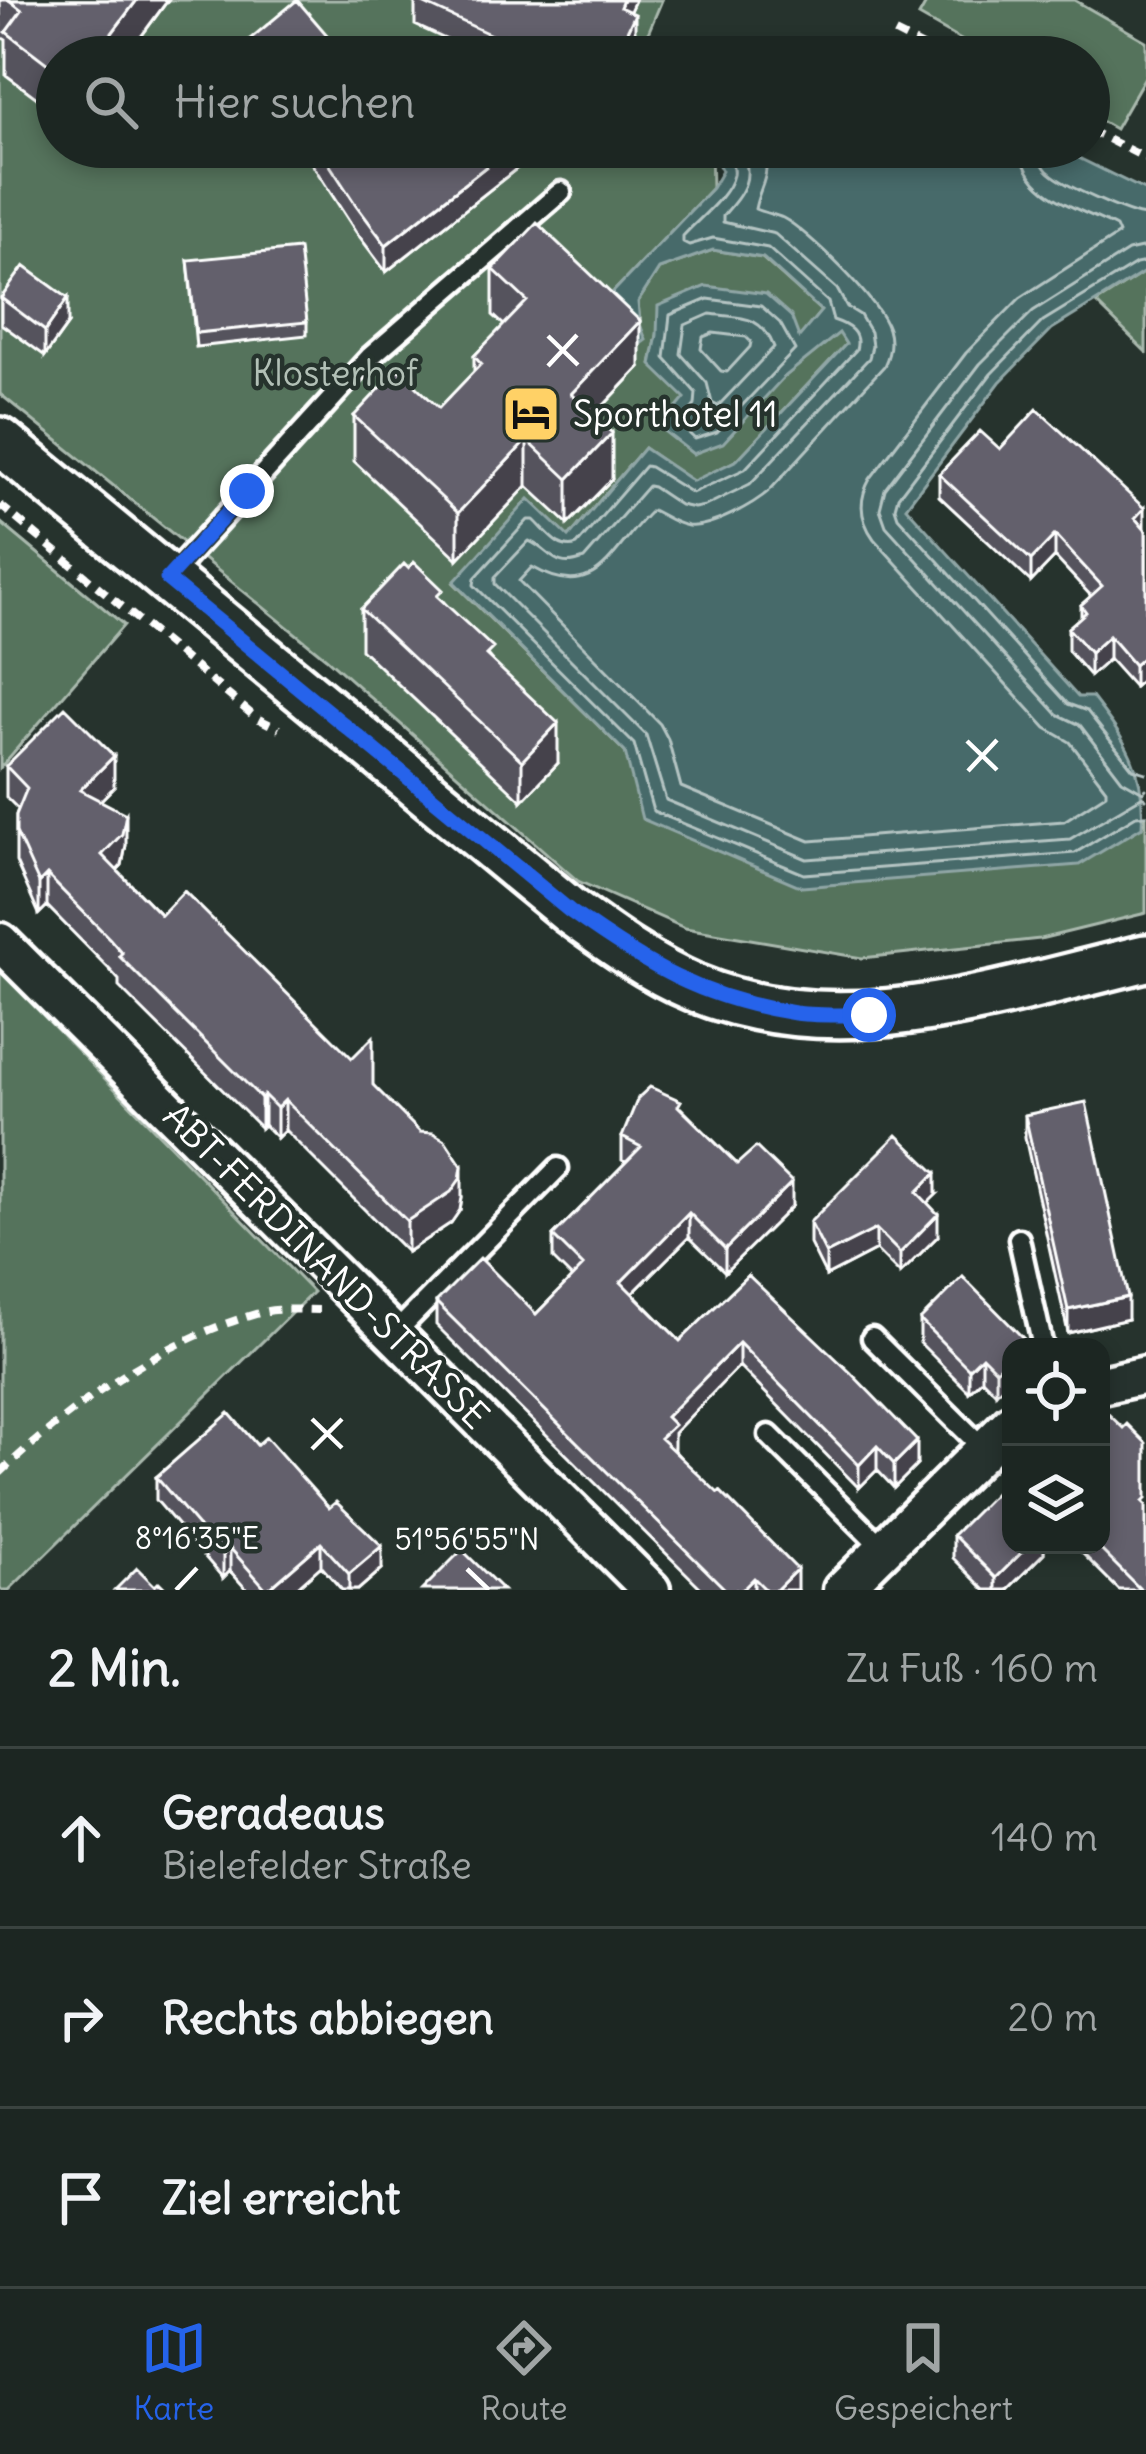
<!DOCTYPE html>
<html lang="de">
<head>
<meta charset="utf-8">
<style>
  :root { --surface:#1c2622; --page:#29322f; --text:#f1f3f6; --muted:#a0a5a5; --line:#3a4340; --accent:#2563eb }
  body { margin:0; font-family:Delius,sans-serif; background:var(--page); color:var(--text) }
  .controls { position:absolute; right:36px; bottom:36px; display:grid; overflow:hidden; border-radius:24px; box-shadow:0 6px 18px #0003 }
  .controls button { width:108px; height:108px; display:grid; place-items:center; padding:0; border:0; border-bottom:3px solid var(--line); background:var(--surface); color:var(--text); font:60px sans-serif }
  .stop { position:absolute; width:36px; height:36px; margin:-27px; border:9px solid #2563eb; border-radius:50%; background:#fff }
  .stop.end { background:#2563eb; border-color:#fff; box-shadow:0 3px 12px #0008 }
  .list { margin:0; padding:0; list-style:none }
  h2 { display:flex; justify-content:space-between; align-items:center; height:156px; margin:0; padding:0 48px; font-size:51px }
  h2 small { font-size:39px; font-weight:400; color:var(--muted) }
  .list li { display:grid; grid-template-columns:78px 1fr auto; gap:36px; align-items:center; box-sizing:border-box; height:180px; padding:0 48px; border-top:3px solid var(--line) }
  .list b { display:block; font-size:45px; white-space:nowrap }
  .list p { margin:0; font-size:39px; white-space:nowrap; color:var(--muted) }
  .list em { font-size:39px; font-style:normal; color:var(--muted) }
  .icon { flex:none; width:66px; height:66px; fill:none; stroke:currentColor; stroke-width:2; stroke-linecap:round; stroke-linejoin:round }
  .map { position:relative; flex:none; width:1146px; height:1590px; overflow:hidden }
  .search { position:absolute; background:var(--surface); box-shadow:0 6px 18px #0003; left:36px; right:36px; top:36px; height:132px; display:flex; align-items:center; gap:30px; box-sizing:border-box; padding:0 42px; border-radius:66px; color:var(--muted); font-size:45px }
  .sheet { height:696px; background:var(--surface) }
  nav { display:flex; justify-content:space-around; align-items:center; box-sizing:border-box; height:168px; border-top:3px solid var(--line); background:var(--surface); font-size:33px; color:var(--muted) }
  nav a { display:grid; justify-items:center; gap:6px }
  nav .on { color:var(--accent) }
  .map>svg:first-child { display:block }
  .green { fill:#55735c; stroke:#aab9ae; stroke-width:3 }
  .water { fill:#466b6a; stroke:#90a6a6; stroke-width:3 }
  .lines { fill:none; stroke-linecap:round; stroke-linejoin:round }
  .shore { stroke:#b5c4c3; stroke-width:3 }
  .service-casing { stroke:#fff; stroke-width:27 }
  .minor-casing { stroke:#fff; stroke-width:45 }
  .tertiary-casing { stroke:#fff; stroke-width:54 }
  .path { stroke:#fff; stroke-width:8; stroke-dasharray:12 9; stroke-linecap:butt }
  .service { stroke:#26332d; stroke-width:18 }
  .minor { stroke:#26332d; stroke-width:36 }
  .tertiary { stroke:#26332d; stroke-width:45 }
  .wall { fill:#55535d; stroke:#fff; stroke-width:3 }
  .shaded-wall { fill:#45434c; stroke:#fff; stroke-width:3 }
  .building { fill:#63606c; stroke:#fff; stroke-width:3 }
  .route { stroke:#2563eb; stroke-width:15 }
  .ticks { fill:none; stroke:#fff; stroke-width:4.5 }
  .labels { text-anchor:middle; dominant-baseline:central; stroke-width:9; stroke-linejoin:round; paint-order:stroke }
  .park-label { font-size:36px; fill:#b2c0b6; stroke:#26332d }
  .poi-label { font-size:36px; fill:#fff; stroke:#26332d; text-anchor:start }
  .street-label { font-size:36px; fill:#fff; stroke:#26332d }
  .ticks-label { font-size:30px; text-anchor:middle; fill:#fff; stroke:#26332d; stroke-width:9; stroke-linejoin:round; paint-order:stroke }
</style>
</head>
<body>
<div class="map">
<svg width="1146" height="1590" viewBox="0 0 1146 1590">
  <rect width="100%" height="100%" fill="#26332d"/>
  <filter id="ink" filterUnits="userSpaceOnUse"><feTurbulence type="fractalNoise" baseFrequency=".00833" numOctaves="2"/><feDisplacementMap in="SourceGraphic" scale="24" xChannelSelector="R" yChannelSelector="G"/><feConvolveMatrix kernelMatrix="1 2 1 2 8 2 1 2 1" color-interpolation-filters="sRGB"/></filter>
  <g filter="url(#ink)">
    <!-- green -->
    <path class="green" d="M0,0h662l-24,57h-581v90h648l6,5 1,36 -113,119 41,17 -2,-22 21,-33 54,-19 49,8 59,53 -22,27 -142,-3 -6,29 35,34 -25,29 122,-49 56,-46 7,12 -109,116 -44,22 -49,-34 -75,89 -115,46 171,169 517,75 4,-13v99l-106,26 -178,19 -177,-30 -107,-47 -252,-223 -326,-264z
      M928,0h146l72,41v34l-31,54 -26,-15v-57h-98l-72,-41z
      M1146,271v81l-50,-49z
      M0,522l124,103 -124,143z
      M0,971l313,321 -304,298h-9z"/>
    <!-- water -->
    <path class="water" d="M709,147h347l90,44v80l-94,58 -52,53 -94,125 172,190h14c33,43 54,71 50,130l-63,38 -277,22 -160,-68 -17,-67 -171,-170 75,-83 40,38 75,-89 49,33 44,-21 109,-116 -7,-11 -56,45 -60,65 -30,11 -33,-26 25,-30 -34,-33 6,-30 1,-29 48,-20 60,8 25,22 8,21 22,-26 -58,-53 -50,-8 -54,19 -21,33 2,22 6,16 -7,5 -41,-37 114,-120 10,-17z"/>
    <g class="lines">
      <!-- shore -->
      <path class="shore" d="M725,147c3,8 10,18 8,28 -5,22 -35,44 -50,61v6l6,3 24,-7 55,10 60,54 5,18c15,5 28,12 23,30l-111,119 -53,24 -42,-26 -5,-1 -68,79c-18,7 -30,-13 -43,-25h-6l-53,58 -1,7 160,159 19,67 151,63 271,-21 61,-37 10,-1
        M741,147c14,31 3,45 -18,69v6l52,12 62,55 10,18 13,8 10,17 2,14 -3,12 -119,126 -45,22 -11,2 -14,-3 -27,-18 -5,-1 -64,73c-30,12 -33,-9 -55,-18l-34,36v7l151,151 20,65 141,59 263,-20 73,-43 3,3
        M761,147c12,29 -1,36 -6,62 9,4 19,5 28,9 25,13 97,84 105,111 4,13 2,25 -4,37l-114,124c-17,15 -59,38 -82,36 -14,-2 -25,-11 -36,-16 -42,40 -54,95 -120,57l-13,14 141,143 8,15 13,48 129,54 254,-20 42,-27v-5l-36,-47 -24,-14 -172,-189c-14,-19 -16,-39 -4,-60l96,-126 54,-55 99,-64 -3,-7c-37,-19 -93,-32 -95,-80
        M1039,147c1,10 2,19 11,26 13,12 79,42 96,43
        M1146,247l-18,4 -95,60 -53,53 -95,125 -5,20 6,17 171,188 23,11 42,55 21,12 3,-3
        M1146,262l-10,2 -93,57 -52,53 -93,123 -3,11 3,9 170,187 19,7 46,58 13,4
        M708,299l53,7 19,17 15,27 -78,82 -22,7 -15,-14 15,-20 1,-12 -31,-35 5,-43z
        M710,314c31,4 51,0 64,33l-56,59 -6,-3 -5,-20 -26,-29 4,-29z
        M713,333l33,4 5,5 -1,5 -23,25 -6,-1 -20,-22 2,-12z"/>
      <defs>
        <path id="service" d="M167,579l203,-222 191,-165
          M1019,1239l24,108
          M395,1333l163,-165
          M872,1338l111,110
          M769,1435l114,113"/>
        <path id="minor" d="M0,942l651,648
          M1101,1385l45,-10
          M842,1590l169,-167"/>
        <path id="tertiary" d="M0,441l570,470c40,29 80,58 125,77 146,61 306,4 451,-30"/>
      </defs>
      <!-- service casing -->
      <use href="#service" class="service-casing"/>
      <!-- minor casing -->
      <use href="#minor" class="minor-casing"/>
      <!-- tertiary casing -->
      <use href="#tertiary" class="tertiary-casing"/>
      <!-- path -->
      <path class="path" d="M895,33l48,24
        M1089,130l57,28
        M0,505l255,212 24,12
        M0,1473c75,-70 162,-134 263,-161 17,-4 38,-2 56,-2"/>
      <!-- service -->
      <use href="#service" class="service"/>
      <!-- minor -->
      <use href="#minor" class="minor"/>
      <!-- tertiary -->
      <use href="#tertiary" class="tertiary"/>
    </g>
    <!-- wall -->
    <path class="wall" d="M0,0h168l-42,57h-69v56l-51,-38v-35l-5,-3z
      M415,0h220l-6,12 6,28 -8,17h-143l-69,-32z
      M244,44l102,13h-102z
      M301,147h142l6,8 11,-8h84l-158,125 -30,-40z
      M188,260l119,62v13l-111,12z
      M493,269l147,98 -46,49 18,63 -44,45 -41,-38 -69,73 -104,-98v-45l85,-8 35,-36v-16l30,-31 -11,-10z
      M1,298l67,26 -23,32 -44,-32z
      M1000,449l146,82v152l-3,-4 -9,8 -25,-28 -19,17 -22,-25v-23l13,-11v-12l10,-9 -36,-39 -24,25 -92,-86v-22z
      M443,601l50,61 65,101 -36,38 -161,-152v-40z
      M6,766l108,21 -14,14 26,44 -4,20 -5,5 44,45 212,170 89,112 -2,13 -9,13 -44,29 -122,-122 -8,8 -13,-13 -3,3 -142,-141v-7l-9,-10 -63,-64 -8,8 -23,-52v-47l2,-6 -12,-12z
      M681,1108l56,56 55,42 -67,66 -36,-35 -56,56 47,48 68,-66 169,190 -23,23 -17,-18 -18,18 -120,-122 -65,67 -1,16 124,141h-94l-267,-265v-23l100,12 36,-36 -19,-19v-23l73,-74 -4,-2v-23z
      M1025,1115l103,204 -60,14 -43,-196z
      M936,1195l-9,8 11,33 -38,38 -24,-24 -50,26 -16,-32v-22z
      M920,1320l105,27 -29,46 -14,-14 -13,13 -49,-49z
      M1101,1407l45,183h-27l-44,-44 26,-1z
      M257,1445l125,124 -24,21h-16l-21,-24 -27,24h-47l-17,-19 -7,7 -67,-78v-23z
      M953,1535l91,10v8l-37,37h-22l-32,-32z"/>
    <!-- shaded-wall -->
    <path class="shaded-wall" d="M137,0h31l-42,57h-32z
      M623,0h12l-15,33v-26z
      M635,14v26l-8,17h-12z
      M511,147h33l-158,125v-27z
      M68,298v26l-23,32v-25z
      M640,321v46l-69,73v-46z
      M612,433v46l-44,45v-45z
      M527,440v46l-69,73v-46z
      M1144,508v22l-9,-12z
      M1055,535v22l-24,25v-22z
      M1109,636v23l-19,17v-23z
      M1143,657v22l-9,8v-22z
      M558,723v40l-36,38v-40z
      M114,756v31l-34,34v-31z
      M126,814v31l-4,20 -20,21v-31z
      M47,875v31l-8,8v-31z
      M264,1095v30l-3,3v-30z
      M285,1100v30l-8,8v-30z
      M462,1166v31l-2,13 -9,13 -44,29v-31z
      M936,1173v22l-19,19v-22z
      M792,1182v24l-67,66v-23z
      M689,1213v24l-68,68v-23z
      M938,1214v22l-38,38v-21z
      M876,1229v21l-50,26v-22z
      M1128,1297v22l-60,14v-23z
      M739,1343v23l-65,67v15l-14,13v-23l6,-21z
      M1011,1354v24l-15,15v-23z
      M982,1356v23l-13,13v-23z
      M917,1441v24l-23,23v-24z
      M877,1446v24l-18,18v-23z
      M321,1543v23l-27,24h-27z
      M1029,1545h15v8l-37,37h-11v-12z
      M382,1546v23l-24,21h-9v-16z
      M230,1548v23l-7,7v-23z
      M797,1569v21h-21z
      M754,1578v12h-12z"/>
    <!-- building -->
    <path class="building" d="M9,0h128l-43,57h-37v14l-51,-39 16,-22z
      M297,0l49,57h-91l-11,-13z
      M416,0h207l-3,7 15,7 -20,43h-59l-50,-23 9,12z
      M318,147h125l6,8 11,-8h51l-125,98 -30,-40z
      M537,223l103,98 -69,73 41,39 -44,46 -41,-39 -69,73 -104,-97 44,-47 41,39 42,-44 -7,-8 53,-55 -34,-32z
      M299,249l8,73 -111,11 -8,-73z
      M24,266l44,32 -23,33 -44,-33z
      M1037,409l107,99 -9,10 11,13v129l-3,-3 -9,8 -25,-29 -19,17 -22,-25 18,-16 -5,-7 21,-19 -47,-51 -24,25 -92,-86 41,-43 20,18z
      M414,562l29,28 -6,6 56,52 -7,7 72,68 -36,38 -161,-152 43,-45 4,4z
      M65,707l49,49 -34,34 46,24 -4,20 -20,21 59,60 23,-24 168,167 21,-21v48l47,47 13,1 12,7 17,26 -2,13 -9,13 -44,29 -122,-121 -8,8 -13,-13 -3,3 -142,-142 3,-3 -12,-14 -63,-64 -8,8 -23,-51v-17l11,-27 -21,-22z
      M650,1087l31,14 -3,5 59,58 19,-17 36,35 -67,67 -36,-36 -68,69 59,59 68,-66 102,97 67,69 -23,23 -17,-18 -18,19 -120,-122 -73,74 8,8 -14,13 58,55 2,-2 77,78 -21,21h-10l-12,-12 -12,12h-16l-290,-288 44,-44 56,56 47,-48 -30,-30 88,-89 -19,-10 16,-39z
      M1086,1102l42,195 -60,13 -43,-195z
      M897,1135l39,38 -19,19 21,22 -38,39 -24,-24 -50,25 -16,-32z
      M963,1277l62,63 -7,7h-7v7l-15,16 -14,-14 -13,13 -49,-49z
      M1101,1407l22,21 4,-4 19,19v56l-3,3 3,3v85h-5l-45,-45h5v-46l3,-3 -3,-3z
      M229,1413l28,32 9,-8 63,71 7,-6 46,44 -33,28 -28,-31 -54,47 -37,-42 -7,7 -67,-78z
      M1001,1487l10,10v48h18l-33,33 -43,-43z
      M462,1550l41,40h-81z
      M137,1568l18,18 4,-4 8,8h-52z"/>
  </g>
  <g class="lines" filter="url(#ink)">
    <!-- route -->
    <path class="route" d="M247,491l-80,88 403,332c76,54 131,88 225,102 24,3 50,2 74,2"/>
  </g>
  <!-- ticks -->
  <path class="ticks" d="M548,336l30,29M548,366l29,-31M967,741l30,29M968,771l29,-31M312,1419l30,29M312,1449l30,-30M467,1569l22,21M176,1590l21,-22"/>
  <!-- icons -->
  <defs>
    <symbol id="hotel-square" viewBox="-11 -11 22 22"><rect x="-9" y="-9" width="18" height="18" rx="4" fill="#ffd166" stroke="#26332d"/><path d="M-6-4.5h1.5V1H6V5H4.5V3h-9V5H-6ZM-4 0a1.8 1.8 0 1 1 3.6 0ZM.5 0V-2.5h3Q6-2.5 6 0Z" fill="#111"/></symbol>
  </defs>
  <g fill-rule="evenodd">
    <use href="#hotel-square" x="498" y="381" width="66" height="66"/>
  </g>
  <g class="labels">
    <!-- park labels -->
    <g class="park-label">
      <text x="335" y="373">Klosterhof</text>
    </g>
    <!-- poi labels -->
    <g class="poi-label">
      <text x="573" y="414">Sporthotel 11</text>
    </g>
    <!-- street labels -->
    <g class="street-label">
      <text transform="translate(326 1266) rotate(45)">ABT-FERDINAND-STRASSE</text>
    </g>
  </g>
  <g class="ticks-label">
    <text x="197" y="1549">8°16'35"E</text>
    <text x="467" y="1550">51°56'55"N</text>
  </g>
</svg>
<div class="controls">
<button><svg class="icon" aria-label="locate" viewBox="0 0 24 24"><circle cx="12" cy="12" r="6"/><path d="M12 2v4M12 18v4M2 12h4M18 12h4"/></svg></button>
<button><svg class="icon" aria-label="layers" viewBox="0 0 24 24"><path d="M12 4l9 5-9 5-9-5zM3 14l9 5 9-5"/></svg></button>
</div>
<div class="stop" style="left:869px;top:1015px"></div>
<div class="stop end" style="left:247px;top:491px"></div>
<div class="search"><svg class="icon" aria-label="search" viewBox="0 0 24 24"><circle cx="10" cy="10" r="6"/><path d="M15 15l6 6"/></svg>Hier suchen</div>
</div>
<section class="sheet">
<h2>2 Min.<small>Zu Fuß · 160 m</small></h2>
<ul class="list">
<li><svg class="icon" aria-label="ahead" viewBox="0 0 24 24"><path d="M12 20V5M6 11l6-6 6 6"/></svg><div><b>Geradeaus</b><p>Bielefelder Straße</p></div><em>140 m</em></li>
<li><svg class="icon" aria-label="right" viewBox="0 0 24 24"><path d="M7 20v-9h11M14 6l5 5-5 5"/></svg><div><b>Rechts abbiegen</b></div><em>20 m</em></li>
<li><svg class="icon" aria-label="arrive" viewBox="0 0 24 24"><path d="M6 21V4h12l-3 4 3 4H6"/></svg><div><b>Ziel erreicht</b></div></li>
</ul>
</section>
<nav>
<a class="on"><svg class="icon" aria-label="map" viewBox="0 0 24 24"><path d="M3 6l6-2 6 2 6-2v14l-6 2-6-2-6 2zM9 4v14M15 6v14"/></svg>Karte</a>
<a><svg class="icon" aria-label="directions" viewBox="0 0 24 24"><path d="M12 3l9 9-9 9-9-9zM9 14v-3h6M13 9l2 2-2 2"/></svg>Route</a>
<a><svg class="icon" aria-label="saved" viewBox="0 0 24 24"><path d="M7 4h10v16l-5-4-5 4z"/></svg>Gespeichert</a>
</nav>
</body>
</html>
